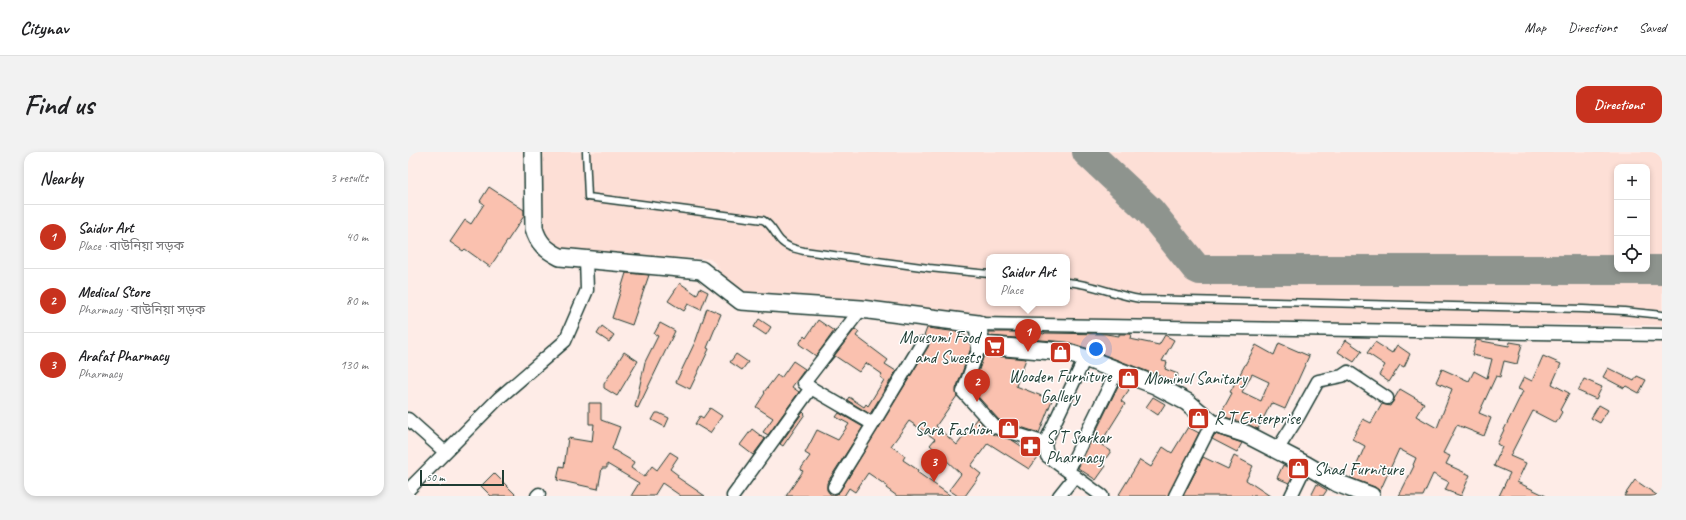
<!DOCTYPE html>
<html lang="en">
<head>
<meta charset="utf-8">
<style>
  :root { --surface:#fff; --page:#f2f2f2; --text:#202124; --muted:#757577; --line:#e0e0e0; --accent:#c8321e }
  body { margin:0; font-family:Caveat,"Noto Sans Bengali",sans-serif; background:var(--page); color:var(--text) }
  .controls { position:absolute; right:12px; top:12px; display:grid; overflow:hidden; border-radius:8px; box-shadow:0 2px 6px #0003 }
  .controls button { width:36px; height:36px; display:grid; place-items:center; padding:0; border:0; border-bottom:1px solid var(--line); background:var(--surface); color:var(--text); font:20px sans-serif }
  .scale { position:absolute; left:12px; bottom:10px; width:84px; box-sizing:border-box; padding-left:4px; border:2px solid #1f3d34; border-top:0; font-size:11px; line-height:14px; white-space:nowrap; color:#1f3d34; -webkit-text-stroke:3px #fff; paint-order:stroke }
  .you { position:absolute; left:688px; top:197px; width:14px; height:14px; margin:-10px; border:3px solid #fff; border-radius:50%; background:#1a73e8; box-shadow:0 0 0 6px #1a73e833 }
  .badge { display:grid; place-items:center; width:26px; height:26px; border-radius:50%; background:var(--accent); color:#fff; font-size:13px; font-weight:700 }
  .pin { position:absolute; translate:-50% -33px; filter:drop-shadow(0 1px 2px #0008) }
  .pin::after { content:''; position:absolute; top:21px; width:14px; height:12px; background:inherit; clip-path:polygon(0 0,100% 0,50% 100%) }
  .popup { position:absolute; left:578px; top:102px; width:84px; height:52px; box-sizing:border-box; display:grid; place-content:center; border-radius:8px; background:var(--surface); filter:drop-shadow(0 1px 3px #0005); font-size:13px; white-space:nowrap; color:var(--muted) }
  .popup b { font-size:15px; color:var(--text) }
  .popup::after { content:''; position:absolute; left:50%; top:100%; margin-left:-8px; border:8px solid transparent; border-top-color:var(--surface) }
  .list { margin:0; padding:0; list-style:none }
  h2 { display:flex; justify-content:space-between; align-items:center; height:52px; margin:0; padding:0 16px; font-size:17px }
  h2 small { font-size:13px; font-weight:400; color:var(--muted) }
  .list li { display:grid; grid-template-columns:26px 1fr auto; gap:12px; align-items:center; box-sizing:border-box; height:64px; padding:0 16px; border-top:1px solid var(--line) }
  .list b { display:block; font-size:15px; white-space:nowrap }
  .list p { margin:0; font-size:13px; white-space:nowrap; color:var(--muted) }
  .list em { font-size:13px; font-style:normal; color:var(--muted) }
  .icon { flex:none; width:22px; height:22px; fill:none; stroke:currentColor; stroke-width:2; stroke-linecap:round; stroke-linejoin:round }
  .map { position:relative; flex:none; width:1254px; height:344px; overflow:hidden; border-radius:12px }
  header { display:flex; align-items:center; gap:24px; box-sizing:border-box; height:56px; padding:0 20px; background:var(--surface); border-bottom:1px solid var(--line) }
  header strong { font-size:19px }
  nav { display:flex; gap:22px; margin-inline-start:auto; font-size:14px }
  .intro { display:flex; align-items:center; justify-content:space-between; box-sizing:border-box; height:96px; padding:0 24px }
  h1 { margin:0; font-size:28px }
  .button { padding:10px 18px; border-radius:12px; background:var(--accent); color:#fff; font-size:14px; font-weight:700 }
  main { display:flex; gap:24px; padding:0 24px }
  aside { flex:1; background:var(--surface); border-radius:12px; box-shadow:0 2px 6px #0003 }
  .map>svg:first-child { display:block }
  .built { fill:#fddfd6; fill-rule:evenodd }
  .lines { fill:none; stroke-linecap:round; stroke-linejoin:round }
  .taxiway { stroke:#8e948e; stroke-width:30 }
  .building { fill:#fac1af; stroke:#1f3d34; fill-rule:evenodd }
  .lane-casing { stroke:#1f3d34; stroke-width:9 }
  .street-casing { stroke:#1f3d34; stroke-width:15 }
  .secondary-casing { stroke:#1f3d34; stroke-width:20 }
  .lane { stroke:#fff; stroke-width:6 }
  .street { stroke:#fff; stroke-width:12 }
  .secondary { stroke:#fff; stroke-width:17 }
  .labels { text-anchor:middle; dominant-baseline:central; stroke-width:3; stroke-linejoin:round; paint-order:stroke }
  .poi-label { font-size:17px; fill:#1f3d34; stroke:#fff; text-anchor:start }
</style>
</head>
<body>
<header>
<strong>Citynav</strong>
<nav><a>Map</a><a>Directions</a><a>Saved</a></nav>
</header>
<div class="intro"><h1>Find us</h1><a class="button">Directions</a></div>
<main>
<aside>
<h2>Nearby<small>3 results</small></h2>
<ul class="list">
<li><span class="badge">1</span><div><b>Saidur Art</b><p>Place · বাউনিয়া সড়ক</p></div><em>40 m</em></li>
<li><span class="badge">2</span><div><b>Medical Store</b><p>Pharmacy · বাউনিয়া সড়ক</p></div><em>80 m</em></li>
<li><span class="badge">3</span><div><b>Arafat Pharmacy</b><p>Pharmacy</p></div><em>130 m</em></li>
</ul>
</aside>
<div class="map">
<svg width="1254" height="344" viewBox="0 0 1254 344">
  <rect width="100%" height="100%" fill="#feece7"/>
  <filter id="ink" filterUnits="userSpaceOnUse"><feTurbulence type="fractalNoise" baseFrequency=".025" numOctaves="2"/><feDisplacementMap in="SourceGraphic" scale="8" xChannelSelector="R" yChannelSelector="G"/><feConvolveMatrix kernelMatrix="1 2 1 2 8 2 1 2 1" color-interpolation-filters="sRGB"/></filter>
  <g filter="url(#ink)">
    <!-- built -->
    <path class="built" d="M134,0h1120v173l-684,-2 2,-8 -53,-6 -59,-7 -117,-5 -25,-15 -10,-18 -6,-5 -123,-6 -25,-3 -15,-10 -3,-10zM1209,15h30v102h-30zM581,105h78v46h-78z"/>
    <g class="lines">
      <!-- taxiway -->
      <path class="taxiway" d="M679,0l63,59 46,57 4,2h462"/>
    </g>
    <!-- building -->
    <path class="building" d="M81,35l35,23v6l-34,51 -25,-18 -2,2 -13,-9 15,-22 6,4 13,-20 -4,-3z
      M218,121l23,2 -17,50 -20,-7z
      M272,131l17,12 3,-7 8,4 -7,18 -13,-6 -4,7 -16,-10z
      M299,156l14,6 -14,34 2,1 -19,40 -14,-7 20,-42z
      M351,167l12,8 -5,8 -12,-8z
      M410,168l16,11 -18,25 -17,-12 5,-8 2,2z
      M252,171l15,8 -37,77 -3,-1 10,-45 13,-26 -4,-2z
      M194,174l12,9 -5,7 -12,-8z
      M519,176l31,4 11,6 2,10 -15,41 1,7 -21,30 21,19 20,-27 15,16 20,6 26,17 -9,12 -41,-26 -17,23 10,8 -16,22h-7l-9,-6 12,-16 -31,-29 5,-6 -26,-18 -18,25 14,10 -2,4 15,10 -1,2 34,24h-54l-11,-8 1,-2 -19,-13 -13,19 -6,-4 -5,8h-58l17,-25 -3,-1 10,-14 -5,-3 12,-23 21,10 11,-16 -13,-7 3,-4 24,14 -36,56v7l3,4h7l3,-3 88,-144 2,-7 -6,-4z
      M447,177l4,3 -3,4 32,24 -3,4 11,7 -26,43 -23,-14 2,-3 15,10 2,-3 2,2 16,-26 -4,-3 2,-3 -16,-11 -7,9 -24,-16 -7,8z
      M581,180h46l9,2 1,-1 61,1 13,2v-2h12l-1,5 29,6 6,-10 9,5 -12,21 5,1 -2,7 13,5 -3,8 -86,-33 -22,-7 -78,-6z
      M938,188l16,11 -8,11 -16,-10z
      M1068,188l33,6 1,-4 12,2 -5,20 -13,-3 -4,16 -4,-1 -17,37 12,5 -7,18 -27,-11 -14,28 7,3 -4,8 24,11 -9,21 -16,-6 4,-8 -16,-8 -10,22h-24l15,-30 -1,-1 3,-7 -17,-9 -19,42 -5,-4 -24,-9 14,-32 -13,-7 11,-20 8,4 11,-19 8,2 10,-17 24,14 -8,13 21,12 15,-39 -16,-7 6,-13 27,12 5,-10 13,7 5,-19 -20,-4z
      M967,190l17,11 5,-8 13,9 -6,13 -4,-2 -11,17 -10,-7 6,-10 -18,-12z
      M871,191l30,13 -24,53 -14,-6 -13,26 -38,-14 12,-22 -2,-1 26,-47 18,10zM844,222l17,8 -8,19 -19,-9z
      M216,200l14,9 -21,35 -13,-8v-4z
      M328,202l12,8 -6,8 -12,-8z
      M576,203l42,4 -10,27 36,14 -13,33 -40,-13 -27,-30z
      M1135,204l18,8 -9,20 17,9 -9,17 2,2 -6,11 -23,-12 -23,45 16,7 -9,19 29,14h-47l11,-23 -16,-7 8,-19 -5,-3 26,-53 -5,-2 6,-12 8,4z
      M385,209l12,8 -13,18 7,5 -31,43 -5,-3 10,-14 -17,-11 9,-14 -1,-1 13,-17 4,3z
      M1200,216l26,13 3,-5 9,4 -7,13 -13,-7 -2,2 -21,-11z
      M1176,227l18,8 -6,12 -18,-8z
      M712,230l8,3 -1,3 2,2 -8,11 4,3 -25,40 11,7 -9,13 4,2 -10,14 -18,-12z
      M745,245l12,7 -7,11 -12,-8z
      M181,251h12v17l19,7 -8,22 22,13 -3,6 13,9 8,-11 5,4 13,-18 8,5 -8,12 8,6 -1,2 28,19h-24l-19,-13 -8,13h-23l8,-13 -32,-19v4h-5l-4,21 -41,-9 3,-14 4,1 4,-29 24,4 2,-18h-5z
      M1191,253l9,5 -8,13 -9,-5z
      M302,256l12,8 -12,17 -15,-9 5,-8 3,2z
      M395,260l2,2 -22,32 -3,-2z
      M248,261h3l10,5 -4,9 -13,-7z
      M780,275l11,6 -31,63h-50l22,-36 11,7 12,-20 9,6z
      M344,277l13,10 -12,16 -13,-10z
      M807,282l27,9 -5,9 -25,-13z
      M826,304l19,10 -7,14 24,16h-87l20,-39 25,12z
      M875,313l12,6 -6,12 -12,-5z
      M86,321l23,23h-26l-10,-10z
      M1227,328l23,16h-34z
      M909,332l10,6 -4,6h-12z"/>
    <g class="lines">
      <defs>
        <path id="lane" d="M178,0l2,45 175,23c9,5 11,13 17,20 6,7 15,9 24,11l125,17 60,6
          M659,130c26,2 48,13 73,17l443,10 41,2 38,4"/>
        <path id="street" d="M570,172l684,11
          M572,193l-17,47 32,35 50,16
          M677,206l-40,85 2,13 55,40
          M403,236l62,36 49,-81
          M0,267l37,33
          M869,298l21,-33 20,-36 24,-5 6,-4 39,26
          M660,319l49,-100
          M426,335l39,-63
          M0,338l91,-92 66,-57 22,-51 -1,-31
          M129,344l2,-2
          M325,344l78,-108 -7,-5 57,-74
          M651,344l16,-20
          M767,344l37,-73
          M883,344l15,-31"/>
        <path id="secondary" d="M125,0l1,76c4,15 12,22 26,29l141,13 40,31 120,8 117,15 2,21 84,7 21,6 70,27 32,17 25,21 34,11 60,31 31,18 34,13"/>
      </defs>
      <!-- lane casing -->
      <use href="#lane" class="lane-casing"/>
      <!-- street casing -->
      <use href="#street" class="street-casing"/>
      <!-- secondary casing -->
      <use href="#secondary" class="secondary-casing"/>
      <!-- lane -->
      <use href="#lane" class="lane"/>
      <!-- street -->
      <use href="#street" class="street"/>
      <!-- secondary -->
      <use href="#secondary" class="secondary"/>
    </g>
  </g>
  <!-- icons -->
  <defs>
    <symbol id="supermarket-square" viewBox="-11 -11 22 22"><rect x="-9" y="-9" width="18" height="18" rx="4" fill="#c8321e" stroke="#fff"/><path d="M-6-5.5h2.5l.6 2H6L4.5 2H-2.5L-4.4-4H-6ZM-1.5 3.2a1.3 1.3 0 1 0 .1 0ZM3 3.2a1.3 1.3 0 1 0 .1 0Z" fill="#fff"/></symbol>
    <symbol id="shop-square" viewBox="-11 -11 22 22"><rect x="-9" y="-9" width="18" height="18" rx="4" fill="#c8321e" stroke="#fff"/><path d="M-5-2.5h2.3a2.7 3.5 0 0 1 5.4 0H5L5.5 6h-11ZM-1.5-2.5h3a1.5 2.3 0 0 0-3 0Z" fill="#fff"/></symbol>
    <symbol id="pharmacy-square" viewBox="-11 -11 22 22"><rect x="-9" y="-9" width="18" height="18" rx="4" fill="#c8321e" stroke="#fff"/><path d="M-2-6h4v4h4v4h-4v4h-4v-4h-4v-4h4Z" fill="#fff"/></symbol>
  </defs>
  <g fill-rule="evenodd">
    <use href="#supermarket-square" x="574" y="182" width="25" height="25"/>
    <use href="#shop-square" x="640" y="188" width="25" height="25"/>
    <use href="#shop-square" x="708" y="214" width="25" height="25"/>
    <use href="#shop-square" x="778" y="254" width="25" height="25"/>
    <use href="#shop-square" x="588" y="264" width="25" height="25"/>
    <use href="#pharmacy-square" x="610" y="282" width="25" height="25"/>
    <use href="#shop-square" x="878" y="304" width="25" height="25"/>
  </g>
  <g class="labels">
    <!-- poi labels -->
    <g class="poi-label">
      <text x="572" y="185" text-anchor="end">Mousumi Food<tspan x="572" dy="20">and Sweets</tspan></text>
      <text x="652" y="224" text-anchor="middle">Wooden Furniture<tspan x="652" dy="20">Gallery</tspan></text>
      <text x="736" y="226">Mominul Sanitary</text>
      <text x="806" y="266">R T Enterprise</text>
      <text x="584" y="277" text-anchor="end">Sara Fashion</text>
      <text x="638" y="285">S T Sarkar<tspan x="638" dy="20">Pharmacy</tspan></text>
      <text x="906" y="317">Shad Furniture</text>
    </g>
  </g>
</svg>
<div class="controls">
<button>+</button>
<button>−</button>
<button><svg class="icon" aria-label="locate" viewBox="0 0 24 24"><circle cx="12" cy="12" r="6"/><path d="M12 2v4M12 18v4M2 12h4M18 12h4"/></svg></button>
</div>
<div class="scale">50 m</div>
<div class="you"></div>
<div class="pin badge" style="left:620px;top:200px">1</div>
<div class="popup"><b>Saidur Art</b>Place</div>
<div class="pin badge" style="left:569px;top:250px">2</div>
<div class="pin badge" style="left:526px;top:330px">3</div>
</div>
</main>
</body>
</html>
